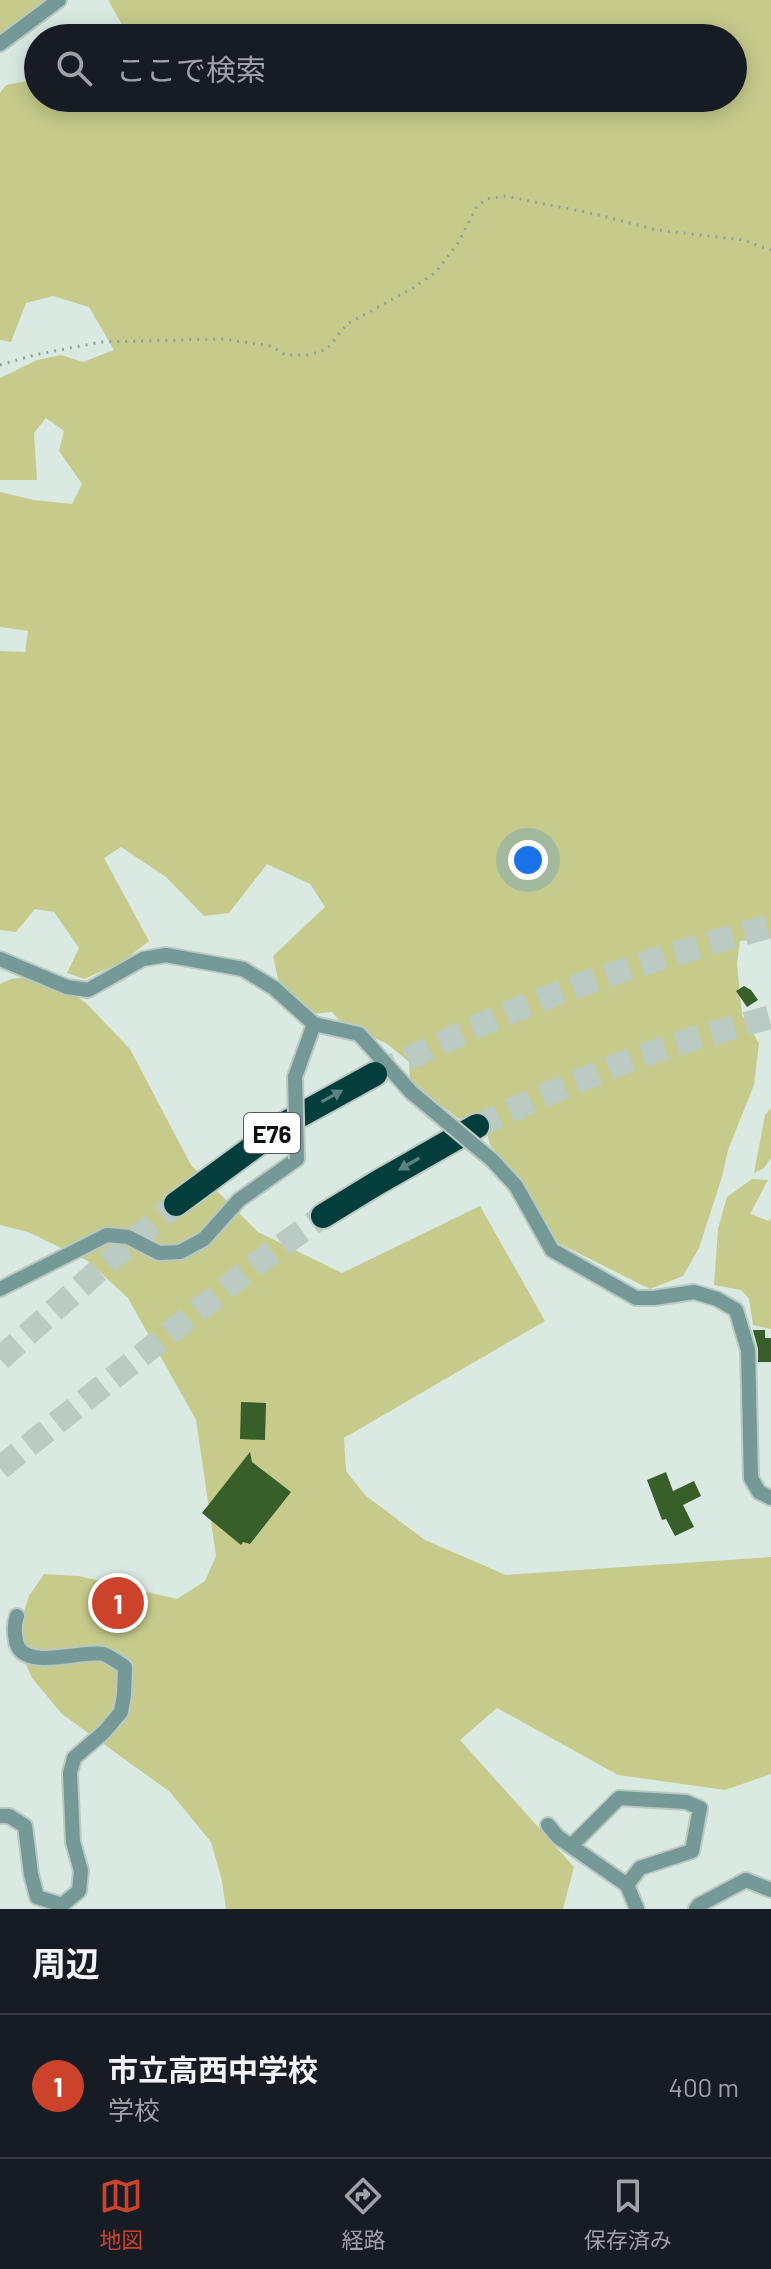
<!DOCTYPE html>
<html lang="ja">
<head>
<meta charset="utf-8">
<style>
  :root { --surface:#171b24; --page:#242831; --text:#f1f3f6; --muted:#9ea1a6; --line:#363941; --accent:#cd422b }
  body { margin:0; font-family:Barlow,"Noto Sans JP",sans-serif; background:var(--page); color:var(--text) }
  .you { position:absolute; left:528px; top:860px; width:28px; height:28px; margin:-20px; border:6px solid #fff; border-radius:50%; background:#1a73e8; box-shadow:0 0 0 12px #1a73e833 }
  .badge { display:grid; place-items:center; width:52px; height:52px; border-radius:50%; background:var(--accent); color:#fff; font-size:26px; font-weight:700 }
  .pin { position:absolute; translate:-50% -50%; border:4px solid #fff; box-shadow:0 2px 8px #0006 }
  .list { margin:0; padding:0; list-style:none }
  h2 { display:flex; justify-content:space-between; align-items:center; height:104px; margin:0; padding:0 32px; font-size:34px }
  h2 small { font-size:26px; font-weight:400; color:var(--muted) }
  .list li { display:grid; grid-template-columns:52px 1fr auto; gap:24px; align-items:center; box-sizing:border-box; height:144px; padding:0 32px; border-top:2px solid var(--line) }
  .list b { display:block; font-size:30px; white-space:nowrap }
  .list p { margin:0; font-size:26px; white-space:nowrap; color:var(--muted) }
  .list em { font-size:26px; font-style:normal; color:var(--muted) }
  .icon { flex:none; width:44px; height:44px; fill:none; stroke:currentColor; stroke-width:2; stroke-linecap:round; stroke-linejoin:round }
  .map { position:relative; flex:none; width:771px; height:1909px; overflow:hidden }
  .search { position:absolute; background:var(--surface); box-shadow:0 4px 20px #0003; left:24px; right:24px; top:24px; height:88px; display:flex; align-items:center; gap:20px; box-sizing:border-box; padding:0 28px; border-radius:44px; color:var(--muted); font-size:30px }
  .sheet { height:248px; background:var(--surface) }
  nav { display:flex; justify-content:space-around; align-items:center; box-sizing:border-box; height:112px; border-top:2px solid var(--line); background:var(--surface); font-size:22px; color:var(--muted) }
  nav a { display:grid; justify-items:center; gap:4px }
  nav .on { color:var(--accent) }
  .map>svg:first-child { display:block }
  .green { fill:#c6cb8b }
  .building { fill:#385e2a }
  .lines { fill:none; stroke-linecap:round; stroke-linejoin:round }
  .motorway-tunnel { stroke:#bbcac3; stroke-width:24; stroke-dasharray:24 12; stroke-linecap:butt }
  .minor-casing { stroke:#b9c8c1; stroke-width:18 }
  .motorway-casing { stroke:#b9c8c1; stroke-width:28 }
  .path { stroke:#94a09a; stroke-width:3; stroke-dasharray:2 6; stroke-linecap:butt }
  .minor { stroke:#749997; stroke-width:14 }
  .motorway { stroke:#033e3c; stroke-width:24 }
  .minor-bridge-casing { stroke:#b9c8c1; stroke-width:18; stroke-linecap:butt }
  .minor-bridge { stroke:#749997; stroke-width:14 }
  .oneway { fill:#5b8280 }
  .labels { text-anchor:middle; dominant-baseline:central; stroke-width:8; stroke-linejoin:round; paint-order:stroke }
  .shield { fill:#fff; stroke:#565a58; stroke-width:2 }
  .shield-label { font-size:24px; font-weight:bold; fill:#0e1311 }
</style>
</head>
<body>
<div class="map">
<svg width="771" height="1909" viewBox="0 0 771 1909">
  <rect width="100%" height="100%" fill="#daeae2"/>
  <!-- green -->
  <path class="green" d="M0,0h48l-48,35z
    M108,0h663v938l-31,3 -3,23 5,51 17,28 -5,42 -26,65 -6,27 -23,71 -16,28 -33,13 -92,-46 -36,-61 -32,-37 -4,-16 -11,-12 -16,2 -49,-37 -1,-20 -23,-19 -42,-17 -12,-14 -21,2 -33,-35 -5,-23 52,-49 -15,-23 -43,-20 -38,49 -25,3 -38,-39 -45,-30 -17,11 45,83 -27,21 -38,17 -17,-6 12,-25 -25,-36 -19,-3 -19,23 -16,-2v-279l25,1 3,-21 -28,-4v-135l34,8 38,4 10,-20 -23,-33 5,-20 -18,-13 -12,15 3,47h-37v-102l37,-18 24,-5 22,7 31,-12 -25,-43 -36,-11 -27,7 -15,39 -11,-2v-247l6,-8 32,-6v19h695v-60h-619l10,-10z
    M45,975l41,28 44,46 61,116 67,67 84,41 138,-67 65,115 -201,117 2,33 19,24 60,45 81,35 265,-18v217l-46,16 -107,-15 -121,-67 -37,32 114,127 -11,42h-337l-4,-28 -11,-39 -41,-50 -108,-78 -30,-36 -17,-38 14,-44 15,-22 35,2 98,23 28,-18 11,-25 -20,-136 -68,-122 -40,-37 -60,-29 -28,-7v-241l11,-5z
    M771,1108v50l-7,10 -10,5 11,-58z
    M752,1179l16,1 -18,34 19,7 2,-3v111l-18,-4 -4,-26 -8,-9 -27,-5 4,-56 9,-32z"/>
  <!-- building -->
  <path class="building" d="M744,986l7,4 7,10 -11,7 -11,-16z
    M753,1330h12v8h6v24h-13v-13z
    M241,1402l25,1 -1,37 -25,-1z
    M250,1452l2,10 39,30 -41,52 -7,-2 -2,3 -39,-32z
    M666,1472l7,19 21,-10 7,15 -18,9 11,22 -19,9 -9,-17 -4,1 -15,-40z"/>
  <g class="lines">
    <!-- motorway-tunnel -->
    <path class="motorway-tunnel" d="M375,1074c46,-21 92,-44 140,-64 83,-34 169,-60 256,-84
      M477,1126c52,-24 105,-48 159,-68 44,-16 90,-29 135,-41
      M0,1359l109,-98 67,-57
      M0,1468l256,-204 67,-48"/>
    <defs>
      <path id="minor" d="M0,44l59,-44
        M0,959l67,28 21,3 55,-31 23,-4 77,14 31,19 40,36 45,10 52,58
        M295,1077l19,-53
        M492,1160l24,26 36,64 84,48h18l40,-6 23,7 19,11 12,40 3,128 8,14 12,6
        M0,1289l107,-54 21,2 31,16 21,-1 24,-13 35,-39 58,-41
        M0,1816h9l16,10 6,48 6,23 25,8 17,-14 2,-20 -8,-29 -3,-69 4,-15 30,-26 17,-20 3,-17 1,-28c-6,-4 -15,-11 -22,-13 -21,-5 -81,19 -87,-13 -2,-10 -2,-17 1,-25
        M548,1825l10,12 69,48 10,24
        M571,1846l48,-48 67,4 14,6 -8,43 -52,17 -13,17
        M696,1909l3,-4 47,-25 25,10"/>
      <path id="motorway" d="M176,1204l110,-81 89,-49
        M323,1216l54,-33 100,-57"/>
    </defs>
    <!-- minor casing -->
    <use href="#minor" class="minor-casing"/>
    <!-- motorway casing -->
    <use href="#motorway" class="motorway-casing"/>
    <!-- path -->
    <path class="path" d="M0,365l34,-10 67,-13 121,-3 49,7 15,9h23l18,-6 20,-25 66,-36 23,-16 22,-29 19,-37 10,-7 18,-3 94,19 58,15 86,10 28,10"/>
    <!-- minor -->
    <use href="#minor" class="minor"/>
    <!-- motorway -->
    <use href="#motorway" class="motorway"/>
    <defs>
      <path id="minor-bridge" d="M295,1077l2,82
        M411,1092l81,68"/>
    </defs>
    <!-- minor-bridge casing -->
    <use href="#minor-bridge" class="minor-bridge-casing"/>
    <!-- minor-bridge -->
    <use href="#minor-bridge" class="minor-bridge"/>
  </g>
  <!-- one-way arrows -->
  <defs><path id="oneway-solid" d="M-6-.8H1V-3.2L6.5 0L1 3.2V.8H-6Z" transform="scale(2)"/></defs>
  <g class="oneway">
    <use href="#oneway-solid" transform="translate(332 1096) rotate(-29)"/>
    <use href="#oneway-solid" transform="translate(409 1164) rotate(150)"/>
  </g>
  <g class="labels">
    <!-- shield labels -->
    <rect class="shield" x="244" y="1113" width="56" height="40" rx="6"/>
    <g class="shield-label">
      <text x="272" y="1133">E76</text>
    </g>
  </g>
</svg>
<div class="you"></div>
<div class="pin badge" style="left:118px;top:1603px">1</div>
<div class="search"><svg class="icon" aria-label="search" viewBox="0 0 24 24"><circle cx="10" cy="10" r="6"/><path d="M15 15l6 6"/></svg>ここで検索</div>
</div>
<section class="sheet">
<h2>周辺<small></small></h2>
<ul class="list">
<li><span class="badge">1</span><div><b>市立高西中学校</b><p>学校</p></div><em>400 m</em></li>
</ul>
</section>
<nav>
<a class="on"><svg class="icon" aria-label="map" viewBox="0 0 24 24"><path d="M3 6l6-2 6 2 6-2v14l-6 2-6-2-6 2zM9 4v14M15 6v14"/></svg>地図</a>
<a><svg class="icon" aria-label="directions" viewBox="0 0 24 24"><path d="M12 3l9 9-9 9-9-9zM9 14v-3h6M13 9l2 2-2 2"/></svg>経路</a>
<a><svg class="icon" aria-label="saved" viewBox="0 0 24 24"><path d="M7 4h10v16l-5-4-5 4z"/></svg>保存済み</a>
</nav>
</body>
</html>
